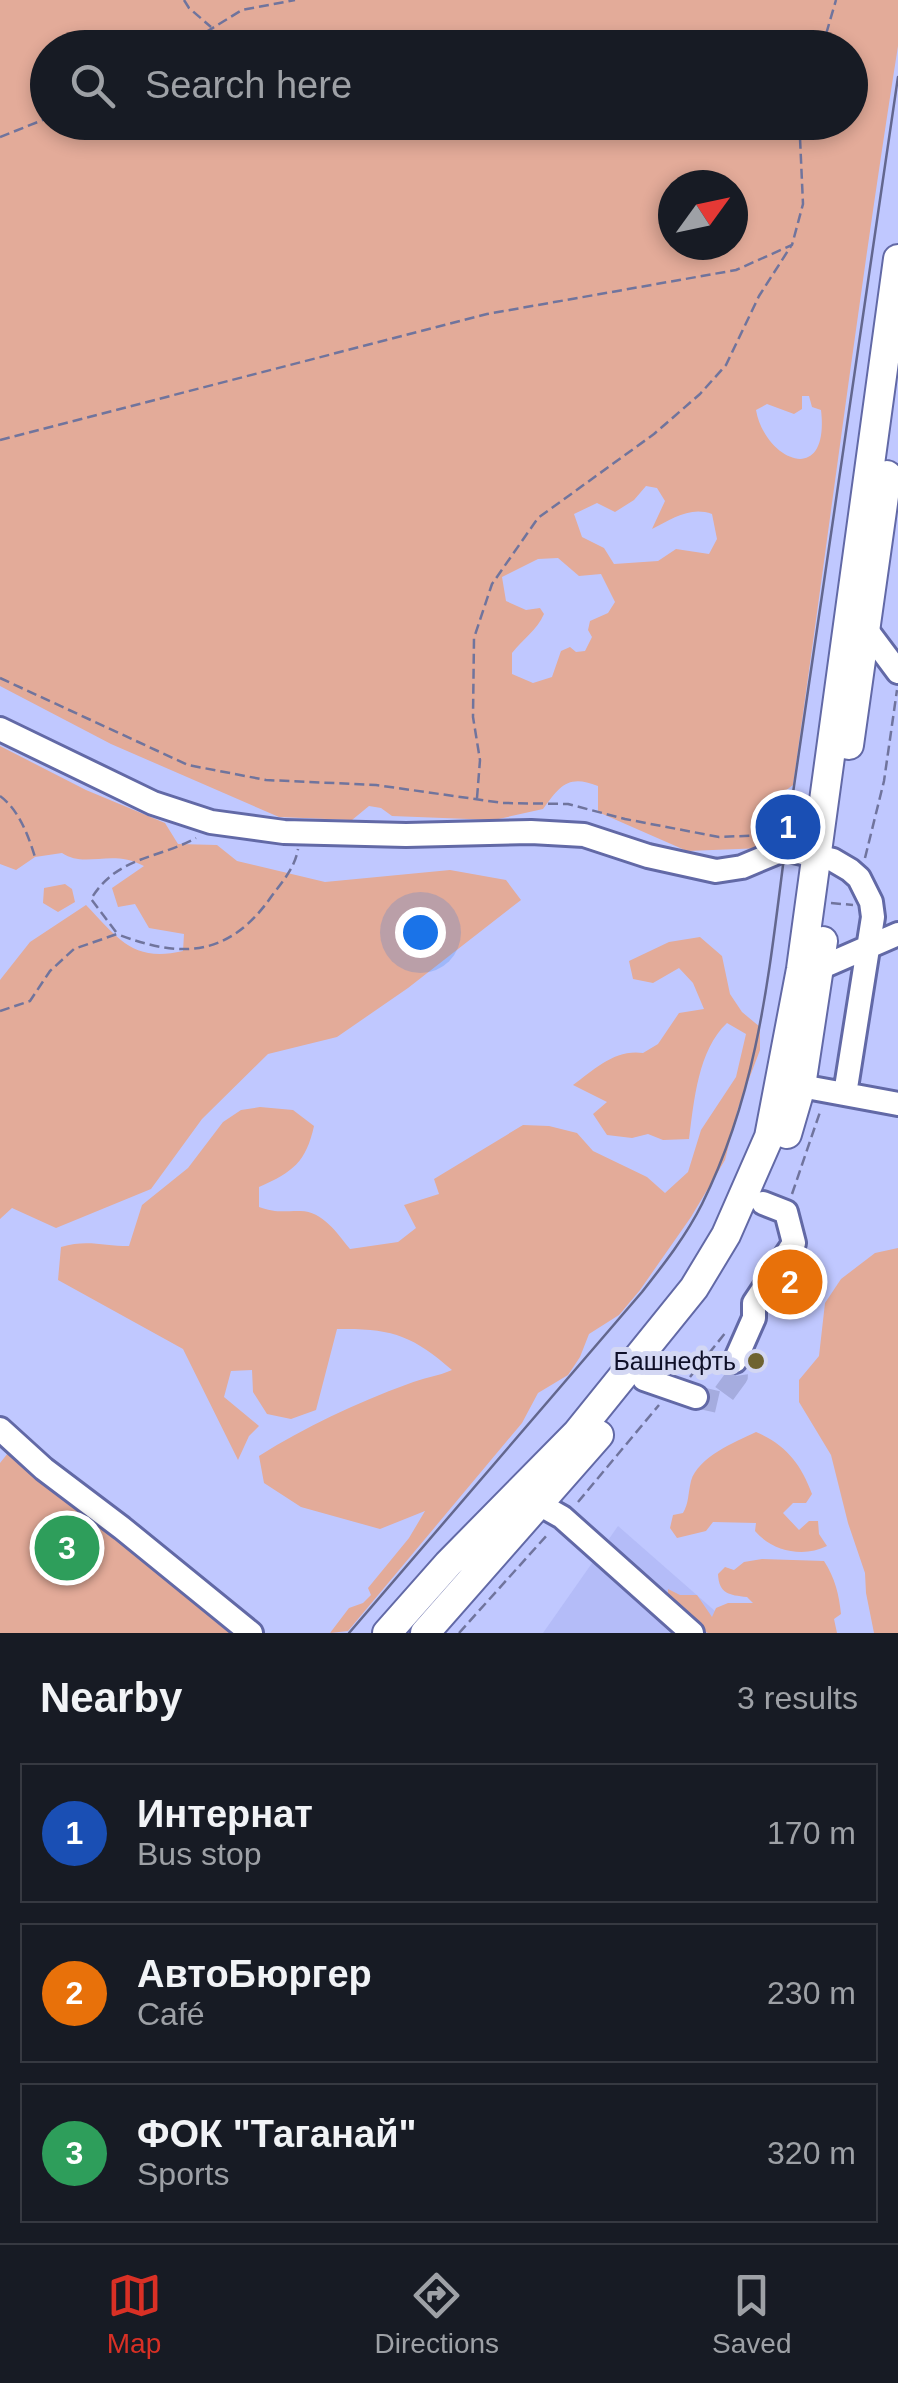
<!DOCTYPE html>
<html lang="en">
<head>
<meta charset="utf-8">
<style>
  :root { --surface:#171b24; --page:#20242c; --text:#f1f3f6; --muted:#9ea1a6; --line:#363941; --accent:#d93025 }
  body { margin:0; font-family:Helvetica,sans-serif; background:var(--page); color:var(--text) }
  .compass { position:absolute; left:658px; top:170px; width:90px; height:90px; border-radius:50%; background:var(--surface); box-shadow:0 5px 15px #0003; rotate:57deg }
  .you { position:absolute; left:420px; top:932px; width:35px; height:35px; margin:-25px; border:8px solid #fff; border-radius:50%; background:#1a73e8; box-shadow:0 0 0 15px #1a73e833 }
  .badge { display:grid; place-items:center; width:65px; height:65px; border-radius:50%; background:var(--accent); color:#fff; font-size:32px; font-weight:700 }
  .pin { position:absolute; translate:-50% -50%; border:5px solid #fff; box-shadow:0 2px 10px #0006 }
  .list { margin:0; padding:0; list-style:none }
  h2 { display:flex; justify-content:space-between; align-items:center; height:130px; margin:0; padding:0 40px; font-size:42px }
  h2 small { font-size:32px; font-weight:400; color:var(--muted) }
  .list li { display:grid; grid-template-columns:65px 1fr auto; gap:30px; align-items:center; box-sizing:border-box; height:140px; margin:0 20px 20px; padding:0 20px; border:2px solid var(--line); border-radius:0px }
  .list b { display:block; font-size:38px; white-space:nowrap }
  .list p { margin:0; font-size:32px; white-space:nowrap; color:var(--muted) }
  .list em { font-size:32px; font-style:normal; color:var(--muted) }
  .icon { flex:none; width:55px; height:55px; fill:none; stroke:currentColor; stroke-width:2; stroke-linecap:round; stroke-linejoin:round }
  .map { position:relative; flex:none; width:898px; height:1633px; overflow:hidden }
  .search { position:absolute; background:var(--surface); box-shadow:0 5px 15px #0003; left:30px; right:30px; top:30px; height:110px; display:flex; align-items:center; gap:25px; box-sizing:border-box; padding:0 35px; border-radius:55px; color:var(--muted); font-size:38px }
  .sheet { height:610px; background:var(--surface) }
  nav { display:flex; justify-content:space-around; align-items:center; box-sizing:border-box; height:140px; border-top:2px solid var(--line); background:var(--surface); font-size:28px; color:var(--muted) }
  nav a { display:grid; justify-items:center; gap:5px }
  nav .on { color:var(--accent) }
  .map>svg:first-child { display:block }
  .built { fill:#b4bcf8 }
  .green { fill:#e3ab99; fill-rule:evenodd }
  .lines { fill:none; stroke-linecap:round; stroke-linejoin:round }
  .minor-tunnel { stroke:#a5acdf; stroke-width:22; stroke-dasharray:22 11; stroke-linecap:butt }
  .minor-casing { stroke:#6269a6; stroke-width:28 }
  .major-casing { stroke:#6269a6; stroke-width:32 }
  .path { stroke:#70749d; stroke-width:2.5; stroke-dasharray:10 5; stroke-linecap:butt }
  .minor { stroke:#fff; stroke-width:22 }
  .major { stroke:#fff; stroke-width:28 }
  .tram { stroke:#63678e; stroke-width:2.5 }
  .poi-dot { fill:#6e6330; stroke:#d3d7f3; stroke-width:4 }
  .labels { text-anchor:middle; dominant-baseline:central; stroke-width:10; stroke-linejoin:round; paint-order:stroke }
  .poi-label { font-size:25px; fill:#0f1028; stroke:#d3d7f3; text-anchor:end }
</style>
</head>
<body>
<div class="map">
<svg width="898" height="1633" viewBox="0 0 898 1633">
  <rect width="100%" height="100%" fill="#c0c8ff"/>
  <!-- built -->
  <path class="built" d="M618,1526l122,107h-197z"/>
  <!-- green -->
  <path class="green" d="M0,0h898v46c-39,246 -70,493 -105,739l-16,12 -17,25 5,26 -78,3 -89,-39v-26c-30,-12 -38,0 -55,23l-49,11 -102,-4 -11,-8 -12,-2 -17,14 -73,-3 -168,-73 -111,-58zM48,48h802v74h-802zM673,185h60v60h-60zM802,396h7l3,11 9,3c9,78 -56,51 -65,0l11,-6 27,10 8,-5zM646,486l11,2 8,13 -13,28c20,-10 38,-23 60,-15l5,25 -8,15 -33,-5 -18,12 -44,3 -10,-16 -22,-11 -8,-23 23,-11 18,9 19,-12zM558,558l21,18 22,-2 14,28 -7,11 -18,8 -2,9 4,7 -7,14 -9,1 -6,-5 -9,4 -9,26 -19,6 -21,-9v-21c11,-14 25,-23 32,-39l-4,-6 -14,2 -20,-9 -4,-24 36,-18z
    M0,746l86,44 79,33 13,21 39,1 20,16 88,21 125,-12 56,10 15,20 -113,88 -71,49 -69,17 -66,65 -51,70 -95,39 -44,-20 -12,11v-239l30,-38 56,-37c32,33 47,58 97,46l1,-17 -35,-6 -14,-24 -17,3 -6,-19 32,-22c-33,-18 -58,3 -82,-13l-27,4 -19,13 -16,-6z
    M65,884l7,5 3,13 -17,10 -15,-9 1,-15z
    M700,937l22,19 8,38 12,18 18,15v23l-22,58 -13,52 -34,57 -51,73 -21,25 -30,19 -9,23 -12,18 -30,18 -16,30 -174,208 -18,2 19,-25 14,-5 8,-8 -3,-7 41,-50 16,-27 -45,18 -79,-22 -37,-24 -5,-27c46,-29 97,-53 149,-72 14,-6 31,-8 44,-14 -40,-35 -61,-42 -115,-41l-21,81 -25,9 -24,-5 -14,-22 -1,-22 -21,1 -7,26 35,29 -10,10 -11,24 -55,-111 -125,-69 3,-33c26,-8 42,-1 68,-1l13,-41 46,-37 35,-46 18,-12 19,-3 33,3 21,16c-8,36 -21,46 -55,61v20c18,6 22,4 40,4 23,-1 38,22 51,38l48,-7 18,-14 -12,-23 35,-11 -5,-15 89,-54 26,1 28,7 16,18 54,26 18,16 23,-21 13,-42 35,-53 10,-43 -19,-11c-29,27 -33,78 -38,116l-26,1 -15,-6 -16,4 -25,-3 -14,-21 14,-12 -34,-17c22,-16 42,-36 70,-32l15,-9 21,-31 25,-4 -11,-26 -14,-15 -26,15 -20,-4 -4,-18 40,-19z
    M898,1248v385h-24l-8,-40 -1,-20 -17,-50 -17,-68 -32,-53v-22l20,-24 6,-53 16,-24 34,-26z
    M756,1432c30,13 45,32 56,62l-6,9h-13l-10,10 16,17 10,-9h9l1,13 8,12c-24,12 -55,5 -72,-15l1,-8 -43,-1 -7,9 -29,7 -7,-10 3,-13 10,-2c6,-10 5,-20 8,-32 7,-24 44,-39 65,-49z
    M12,1448l226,185h-238v-170z
    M762,1559l62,2c11,17 15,33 17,53l-7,5 3,14h-129l-11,-5 -29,-26v-13l12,6h17l15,22 4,-9 12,-5h25l-6,-6c-18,-2 -28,-3 -29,-23l7,-7 9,3 10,-8z"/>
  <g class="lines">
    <!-- minor-tunnel -->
    <path class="minor-tunnel" d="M696,1397l22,5 19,-26 -2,-15"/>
    <defs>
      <path id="minor" d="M866,629l32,43
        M0,729l153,74 58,19 73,10 122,3 125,-3 53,3 64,21 68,15 26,-4 43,-18 48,11 17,10 9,8 12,24 2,15 -28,177
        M820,968l78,-34
        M801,1086l97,18
        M735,1361l19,-43v-15l40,-60 -8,-31 -23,-9
        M644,1379l52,18
        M0,1429l44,40 78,59 129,105
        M537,1503l25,14 130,116"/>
      <path id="major" d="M849,745l38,-270
        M787,1134l14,-48 22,-145
        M387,1633l61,-69 129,-131 117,-145 32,-53 43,-98 32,-168 97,-710
        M425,1633l174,-198"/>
    </defs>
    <!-- minor casing -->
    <use href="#minor" class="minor-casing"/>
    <!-- major casing -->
    <use href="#major" class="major-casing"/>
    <!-- path -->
    <path class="path" d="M184,0l5,8 22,19
      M180,48l62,-38 53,-10
      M822,48l14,-48
      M0,137l48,-19
      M0,440l487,-126 249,-44 56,-25 11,-41 -3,-66 4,-16
      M0,678l188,87 78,15 110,5 127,18 65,1 57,15 94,18 47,-2
      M0,796c19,14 28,39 35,61
      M477,798l3,-38 -7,-43 1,-79 18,-54 46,-66 116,-84 46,-40 26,-29 33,-69 32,-50
      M865,858l19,-77 13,-91
      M831,903l22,2
      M116,932l-25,-33c26,-43 67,-40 105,-61
      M0,1011l30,-10 20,-30 24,-22 43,-15c64,25 112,23 154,-37 11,-15 24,-29 27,-48
      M792,1194l28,-82
      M690,1377l36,-45
      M578,1502l81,-97
      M459,1633l89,-99"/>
    <!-- minor -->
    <use href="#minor" class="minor"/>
    <!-- major -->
    <use href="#major" class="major"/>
    <!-- tram -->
    <path class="tram" d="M349,1633l293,-341c22,-28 44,-56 60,-88 60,-121 68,-245 86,-377l110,-750"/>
  </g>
  <!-- markers -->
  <circle class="poi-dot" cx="756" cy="1361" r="10"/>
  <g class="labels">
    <!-- poi labels -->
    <g class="poi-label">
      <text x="736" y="1361">Башнефть</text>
    </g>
  </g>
</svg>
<svg class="compass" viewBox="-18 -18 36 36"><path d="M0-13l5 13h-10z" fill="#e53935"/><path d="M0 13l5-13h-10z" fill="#9ea1a6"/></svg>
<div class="you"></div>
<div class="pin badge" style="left:788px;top:827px;background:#1a4fb4">1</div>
<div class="pin badge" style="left:790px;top:1282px;background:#e8710a">2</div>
<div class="pin badge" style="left:67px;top:1548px;background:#2e9e5b">3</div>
<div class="search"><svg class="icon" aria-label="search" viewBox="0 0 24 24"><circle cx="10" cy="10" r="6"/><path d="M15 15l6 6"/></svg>Search here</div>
</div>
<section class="sheet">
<h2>Nearby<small>3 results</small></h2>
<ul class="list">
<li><span class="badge" style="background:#1a4fb4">1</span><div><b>Интернат</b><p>Bus stop</p></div><em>170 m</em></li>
<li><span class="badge" style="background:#e8710a">2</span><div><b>АвтоБюргер</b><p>Café</p></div><em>230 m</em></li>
<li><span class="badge" style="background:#2e9e5b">3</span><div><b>ФОК &quot;Таганай&quot;</b><p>Sports</p></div><em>320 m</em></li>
</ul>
</section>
<nav>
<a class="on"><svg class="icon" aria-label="map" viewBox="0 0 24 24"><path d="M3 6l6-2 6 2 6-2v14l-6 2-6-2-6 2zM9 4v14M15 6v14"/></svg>Map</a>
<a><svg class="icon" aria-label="directions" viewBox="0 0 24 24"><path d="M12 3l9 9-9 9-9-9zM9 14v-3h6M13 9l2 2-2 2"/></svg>Directions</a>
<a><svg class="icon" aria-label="saved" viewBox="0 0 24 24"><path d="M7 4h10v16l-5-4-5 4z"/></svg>Saved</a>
</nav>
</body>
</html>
